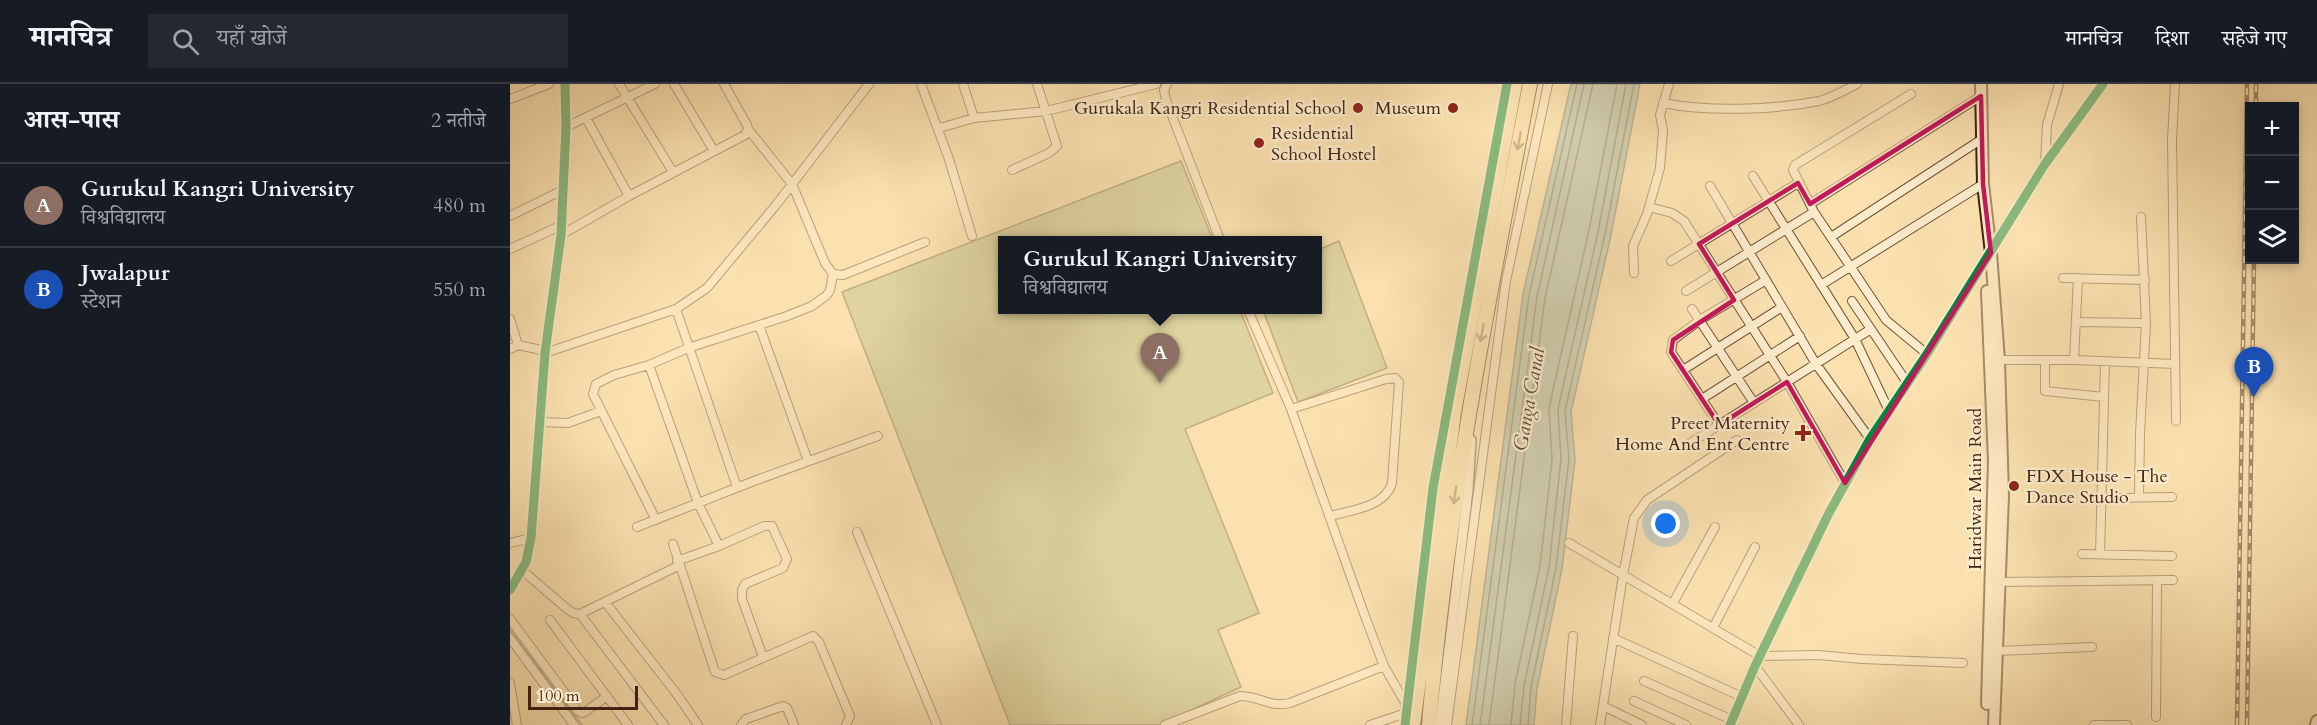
<!DOCTYPE html>
<html lang="hi">
<head>
<meta charset="utf-8">
<style>
  :root { --surface:#171b24; --page:#242831; --text:#f1f3f6; --muted:#9ea1a6; --line:#363941; --accent:#c59692 }
  body { margin:0; font-family:Cardo,"Noto Serif Devanagari",serif; background:var(--page); color:var(--text) }
  .controls { position:absolute; right:18px; top:18px; display:grid; overflow:hidden; border-radius:0px; box-shadow:0 3px 9px #0003 }
  .controls button { width:54px; height:54px; display:grid; place-items:center; padding:0; border:0; border-bottom:2px solid var(--line); background:var(--surface); color:var(--text); font:30px sans-serif }
  .scale { position:absolute; left:18px; bottom:15px; width:110px; box-sizing:border-box; padding-left:6px; border:3px solid #422210; border-top:0; font-size:16px; line-height:21px; white-space:nowrap; color:#422210; -webkit-text-stroke:4px #fceccc; paint-order:stroke }
  .you { position:absolute; left:1156px; top:440px; width:21px; height:21px; margin:-15px; border:4px solid #fff; border-radius:50%; background:#1a73e8; box-shadow:0 0 0 9px #1a73e833 }
  .badge { display:grid; place-items:center; width:39px; height:39px; border-radius:50%; background:var(--accent); color:#fff; font-size:20px; font-weight:700 }
  .pin { position:absolute; translate:-50% -50px; filter:drop-shadow(0 2px 3px #0008) }
  .pin::after { content:''; position:absolute; top:32px; width:21px; height:18px; background:inherit; clip-path:polygon(0 0,100% 0,50% 100%) }
  .popup { position:absolute; left:488px; top:152px; width:324px; height:78px; box-sizing:border-box; display:grid; place-content:center; border-radius:0px; background:var(--surface); filter:drop-shadow(0 2px 4px #0005); font-size:20px; white-space:nowrap; color:var(--muted) }
  .popup b { font-size:22px; color:var(--text) }
  .popup::after { content:''; position:absolute; left:50%; top:100%; margin-left:-12px; border:12px solid transparent; border-top-color:var(--surface) }
  .list { margin:0; padding:0; list-style:none }
  h2 { display:flex; justify-content:space-between; align-items:center; height:78px; margin:0; padding:0 24px; font-size:26px }
  h2 small { font-size:20px; font-weight:400; color:var(--muted) }
  .list li { display:grid; grid-template-columns:39px 1fr auto; gap:18px; align-items:center; box-sizing:border-box; height:84px; padding:0 24px; border-top:2px solid var(--line) }
  .list b { display:block; font-size:22px; white-space:nowrap }
  .list p { margin:0; font-size:20px; white-space:nowrap; color:var(--muted) }
  .list em { font-size:20px; font-style:normal; color:var(--muted) }
  .icon { flex:none; width:33px; height:33px; fill:none; stroke:currentColor; stroke-width:2; stroke-linecap:round; stroke-linejoin:round }
  .map { position:relative; flex:none; width:1807px; height:641px; overflow:hidden }
  header { display:flex; align-items:center; gap:36px; box-sizing:border-box; height:84px; padding:0 30px; background:var(--surface); border-bottom:2px solid var(--line) }
  header strong { font-size:28px }
  nav { display:flex; gap:33px; margin-inline-start:auto; font-size:21px }
  .search { width:420px; height:54px; background:var(--page); display:flex; align-items:center; gap:15px; box-sizing:border-box; padding:0 21px; border-radius:0px; color:var(--muted); font-size:22px }
  main { display:flex }
  aside { flex:1; background:var(--surface) }
  .map>svg:first-child { display:block }
  .green { fill:#bcc38d; stroke:#7f724e; stroke-width:1.5 }
  .water { fill:#a0bcb2; stroke:#7a7e71; stroke-width:1.5 }
  .lines { fill:none; stroke-linecap:round; stroke-linejoin:round }
  .shore { stroke:#716f61; stroke-width:1.5 }
  .stream { stroke:#7a7e71; stroke-width:2 }
  .minor-casing { stroke:#705238; stroke-width:10 }
  .tertiary-casing { stroke:#705238; stroke-width:12 }
  .secondary-casing { stroke:#422210; stroke-width:14 }
  .trunk-casing { stroke:#422210; stroke-width:16 }
  .minor { stroke:#fceccc; stroke-width:8 }
  .tertiary { stroke:#fceccc; stroke-width:9 }
  .secondary { stroke:#fceccc; stroke-width:10 }
  .trunk { stroke:#fbe1b0; stroke-width:14 }
  .rail-casing { stroke:#422210; stroke-width:4.5 }
  .rail { stroke:#fceccc; stroke-width:2; stroke-dasharray:7; stroke-linecap:butt }
  .cycleway-casing { stroke:#fceccc; stroke-width:13 }
  .cycleway { stroke:#00873e; stroke-width:9 }
  .oneway { stroke:#9e8260 }
  .marked { fill:none; stroke:#c2185b; stroke-width:4.5; stroke-linejoin:round }
  .poi-dot { fill:#8f2418; stroke:#fceccc; stroke-width:2 }
  .labels { text-anchor:middle; dominant-baseline:central; stroke-width:4.5; stroke-linejoin:round; paint-order:stroke }
  .poi-label { font-size:18px; fill:#422210; stroke:#fceccc; text-anchor:end }
  .street-label { font-size:18px; fill:#422210; stroke:#fceccc }
  .water-label { font-size:20px; font-style:italic; fill:#5e5041; stroke:#fceccc }
</style>
</head>
<body>
<header>
<strong>मानचित्र</strong>
<div class="search"><svg class="icon" aria-label="search" viewBox="0 0 24 24"><circle cx="10" cy="10" r="6"/><path d="M15 15l6 6"/></svg>यहाँ खोजें</div>
<nav><a>मानचित्र</a><a>दिशा</a><a>सहेजे गए</a></nav>
</header>
<main>
<aside>
<h2>आस-पास<small>2 नतीजे</small></h2>
<ul class="list">
<li><span class="badge" style="background:#8d6e63">A</span><div><b>Gurukul Kangri University</b><p>विश्वविद्यालय</p></div><em>480 m</em></li>
<li><span class="badge" style="background:#1a4fb4">B</span><div><b>Jwalapur</b><p>स्टेशन</p></div><em>550 m</em></li>
</ul>
</aside>
<div class="map">
<svg width="1807" height="641" viewBox="0 0 1807 641">
  <rect width="100%" height="100%" fill="#fbe1b0"/>
  <filter id="stains"><feTurbulence type="fractalNoise" baseFrequency=".00333" numOctaves="4"/><feColorMatrix values="0 0 0 0 .2 0 0 0 0 .09 0 0 0 0 .02 0 0 0 .5 -.17"/></filter>
  <radialGradient id="worn" r=".72"><stop offset=".6" stop-color="#630" stop-opacity="0"/><stop offset="1" stop-color="#630" stop-opacity=".3"/></radialGradient>
  <!-- green -->
  <path class="green" d="M671,77l32,79h-211v70h238l33,83 -88,36 74,184 -41,17 23,57 -82,38h-149l-168,-433z
    M829,157l48,127 -89,34 -35,-92h54l1,-60z"/>
  <!-- water -->
  <path class="water" d="M1061,0h69l-29,151 -40,177 4,48 -13,109 -25,119 -3,37h-68l57,-431z"/>
  <g class="lines">
    <!-- shore -->
    <path class="shore" d="M962,641l57,-430 48,-211
      M970,641l57,-428 47,-213
      M979,641l56,-427 48,-214
      M1001,641l4,-41 25,-118 12,-107 -3,-51 40,-178 28,-146
      M1010,641l4,-39 25,-119 12,-108 -3,-50 40,-177 28,-148
      M1018,641l3,-38 25,-119 13,-109 -4,-48 40,-177 29,-150"/>
    <!-- stream -->
    <path class="stream" d="M0,546l72,95"/>
    <defs>
      <path id="minor" d="M109,0l54,88
        M164,0l40,67
        M411,0l28,75 23,77
        M453,0l11,34
        M657,0l-3,6 2,10 54,140
        M1665,0l-3,56 4,281
        M1401,10l-116,71 -2,5 21,42 72,108 41,34
        M0,15l39,-15
        M1153,19c45,9 111,7 156,-2 13,-3 26,-11 38,-17
        M76,34l43,78 116,-61 3,-6 -1,-4 -23,-41
        M56,43l89,-43
        M427,43h6l31,-9 72,-7 110,-27
        M238,45l44,55 33,79 8,11 10,1 82,-33
        M1535,80l2,-39 12,-41
        M502,86l37,-17 8,-7 -20,-62
        M1243,92l102,163 34,72
        M1200,102l106,178 54,75
        M1300,120l171,-108
        M1139,123l23,6 12,8 103,161 58,101
        M0,132l53,-26
        M51,151l68,-39
        M1321,153l151,-98
        M0,165l52,-24
        M1161,177l127,-78
        M1124,189l-1,-27 14,-32 13,-46 3,-38 -3,-15 9,-31
        M1553,194l82,2
        M1311,201l162,-101
        M1176,207l128,-79
        M1342,217l56,83
        M166,225l61,178
        M1182,225l62,94
        M738,226l43,99 75,210 18,47 23,40
        M0,235l8,26 -8,4
        M1566,238l70,1
        M249,241l49,136
        M8,261l28,6
        M35,269l131,-44 31,-21 69,-83 93,-121
        M1489,276h75l101,4
        M1535,276v31l59,6
        M1564,276l4,-82
        M139,281l49,138 21,43
        M1173,286l99,-63
        M1192,315l98,-63
        M781,325l95,-30 9,-1 4,4 -7,101c-7,24 -40,27 -62,33
        M29,338l29,1 33,-12
        M1209,341l-48,-73 2,-12 27,-20 66,-40
        M1179,360l182,-115
        M1629,412l1,-62 6,-111 -5,-106
        M1592,414l70,-1
        M146,436l-63,-126 3,-10 18,-9 35,-10 39,-17 99,-32 25,-10 15,-11 3,-5 3,-16
        M127,443l117,-46 124,-45
        M347,448l80,193
        M0,459l21,-5
        M1059,459l191,113 58,-1 44,4 101,4
        M163,460l42,128 9,3 89,-39 6,6 31,74 -4,9
        M1572,470l90,2
        M1590,470l5,-192
        M167,477l42,-15 45,-20h8l15,33 -4,9 -38,16 -3,6v9l21,58
        M13,487l43,37 7,5 7,1 98,-48
        M1490,498l173,-2
        M95,518l71,91 22,32
        M1163,519l42,-76
        M70,530l84,111
        M0,535l68,92 4,2 3,-1 22,-16
        M40,536l78,105
        M1203,544l42,-81
        M0,554l64,87
        M1103,554l129,59
        M1487,567l95,-4
        M1245,582l44,59
        M1134,597l88,39
        M0,599l7,42
        M1124,617l52,24
        M1093,622l39,19
        M1646,633l1,-137
        M231,641l5,-6 37,-13 4,2 7,17
        M655,641l75,-29c20,0 29,12 50,7l94,-37
        M860,641l36,-12
        M937,641l59,-444 42,-197
        M1056,641l7,-89
        M1090,641l23,-150 11,-57 13,-18 90,-60
        M1584,641h33"/>
      <path id="tertiary" d="M0,506l16,-28 5,-24 14,-185 16,-118 5,-108 -1,-43
        M895,641l28,-237 74,-404
        M930,641l28,-235 3,-50
        M1220,641l25,-59 74,-153 41,-74 57,-85 118,-190 58,-80"/>
      <path id="secondary" d="M1471,0l2,100 8,69 8,107 4,136 -9,229
        M1477,207l7,170 -7,243
        M1806,641l1,-4"/>
      <path id="trunk" d="M903,641l41,-313 61,-328
        M919,641c18,-216 60,-428 101,-641"/>
    </defs>
    <!-- minor casing -->
    <use href="#minor" class="minor-casing"/>
    <!-- tertiary casing -->
    <use href="#tertiary" class="tertiary-casing"/>
    <!-- secondary casing -->
    <use href="#secondary" class="secondary-casing"/>
    <!-- trunk casing -->
    <use href="#trunk" class="trunk-casing"/>
    <!-- minor -->
    <use href="#minor" class="minor"/>
    <!-- tertiary -->
    <use href="#tertiary" class="tertiary"/>
    <!-- secondary -->
    <use href="#secondary" class="secondary"/>
    <!-- trunk -->
    <use href="#trunk" class="trunk"/>
    <defs>
      <path id="rail" d="M1746,22v-22
        M1727,641l10,-641
        M1737,641l7,-465"/>
    </defs>
    <!-- rail casing -->
    <use href="#rail" class="rail-casing"/>
    <!-- rail -->
    <use href="#rail" class="rail"/>
    <defs>
      <path id="cycleway" d="M0,506l16,-28 5,-24 14,-185 16,-118 5,-108 -1,-43
        M895,641l28,-237 74,-404
        M1220,641l25,-59 74,-153 41,-74 57,-85 118,-190 58,-80"/>
    </defs>
    <!-- cycleway casing -->
    <use href="#cycleway" class="cycleway-casing"/>
    <!-- cycleway -->
    <use href="#cycleway" class="cycleway"/>
  </g>
  <!-- one-way arrows -->
  <defs><path id="oneway-shaft" d="M-6 0H5M1.5-3L5.5 0L1.5 3" fill="none" stroke-width="1.6" stroke-linecap="round" stroke-linejoin="round" transform="scale(1.5)"/></defs>
  <g class="oneway">
    <use href="#oneway-shaft" transform="translate(1009 57) rotate(101)"/>
    <use href="#oneway-shaft" transform="translate(972 249) rotate(100)"/>
    <use href="#oneway-shaft" transform="translate(945 411) rotate(98)"/>
  </g>
  <!-- marked area -->
  <path d="M0 0H1807V641H0ZM1471,12l2,88 8,69 -146,230 -58,-101 -68,43 -48,-73 2,-12 61,-40 -35,-56 99,-61 12,21z" fill="#fbe1b0" fill-opacity=".55" fill-rule="evenodd"/>
  <path class="marked" d="M1471,12l2,88 8,69 -146,230 -58,-101 -68,43 -48,-73 2,-12 61,-40 -35,-56 99,-61 12,21z"/>
  <!-- markers -->
  <g class="poi-dot">
    <circle cx="848" cy="24" r="6"/>
    <circle cx="943" cy="24" r="6"/>
    <circle cx="749" cy="59" r="6"/>
    <path d="M1290 340h6v6h6v6h-6v6h-6v-6h-6v-6h6z"/>
    <circle cx="1504" cy="402" r="6"/>
  </g>
  <g class="labels">
    <!-- poi labels -->
    <g class="poi-label">
      <text x="836" y="24">Gurukala Kangri Residential School</text>
      <text x="931" y="24">Museum</text>
      <text x="761" y="49" text-anchor="start">Residential<tspan x="761" dy="21">School Hostel</tspan></text>
      <text x="1280" y="339">Preet Maternity<tspan x="1280" dy="21">Home And Ent Centre</tspan></text>
      <text x="1516" y="392" text-anchor="start">FDX House - The<tspan x="1516" dy="21">Dance Studio</tspan></text>
    </g>
    <!-- street labels -->
    <g class="street-label">
      <text transform="translate(1465 405) rotate(-90)">Haridwar Main Road</text>
    </g>
    <!-- water labels -->
    <g class="water-label">
      <text transform="translate(1019 315) rotate(-80)">Ganga Canal</text>
    </g>
  </g>
  <rect width="100%" height="100%" filter="url(#stains)"/>
  <rect width="100%" height="100%" fill="url(#worn)"/>
</svg>
<div class="controls">
<button>+</button>
<button>−</button>
<button><svg class="icon" aria-label="layers" viewBox="0 0 24 24"><path d="M12 4l9 5-9 5-9-5zM3 14l9 5 9-5"/></svg></button>
</div>
<div class="scale">100 m</div>
<div class="you"></div>
<div class="pin badge" style="left:650px;top:299px;background:#8d6e63">A</div>
<div class="popup"><b>Gurukul Kangri University</b>विश्वविद्यालय</div>
<div class="pin badge" style="left:1744px;top:313px;background:#1a4fb4">B</div>
</div>
</main>
</body>
</html>
